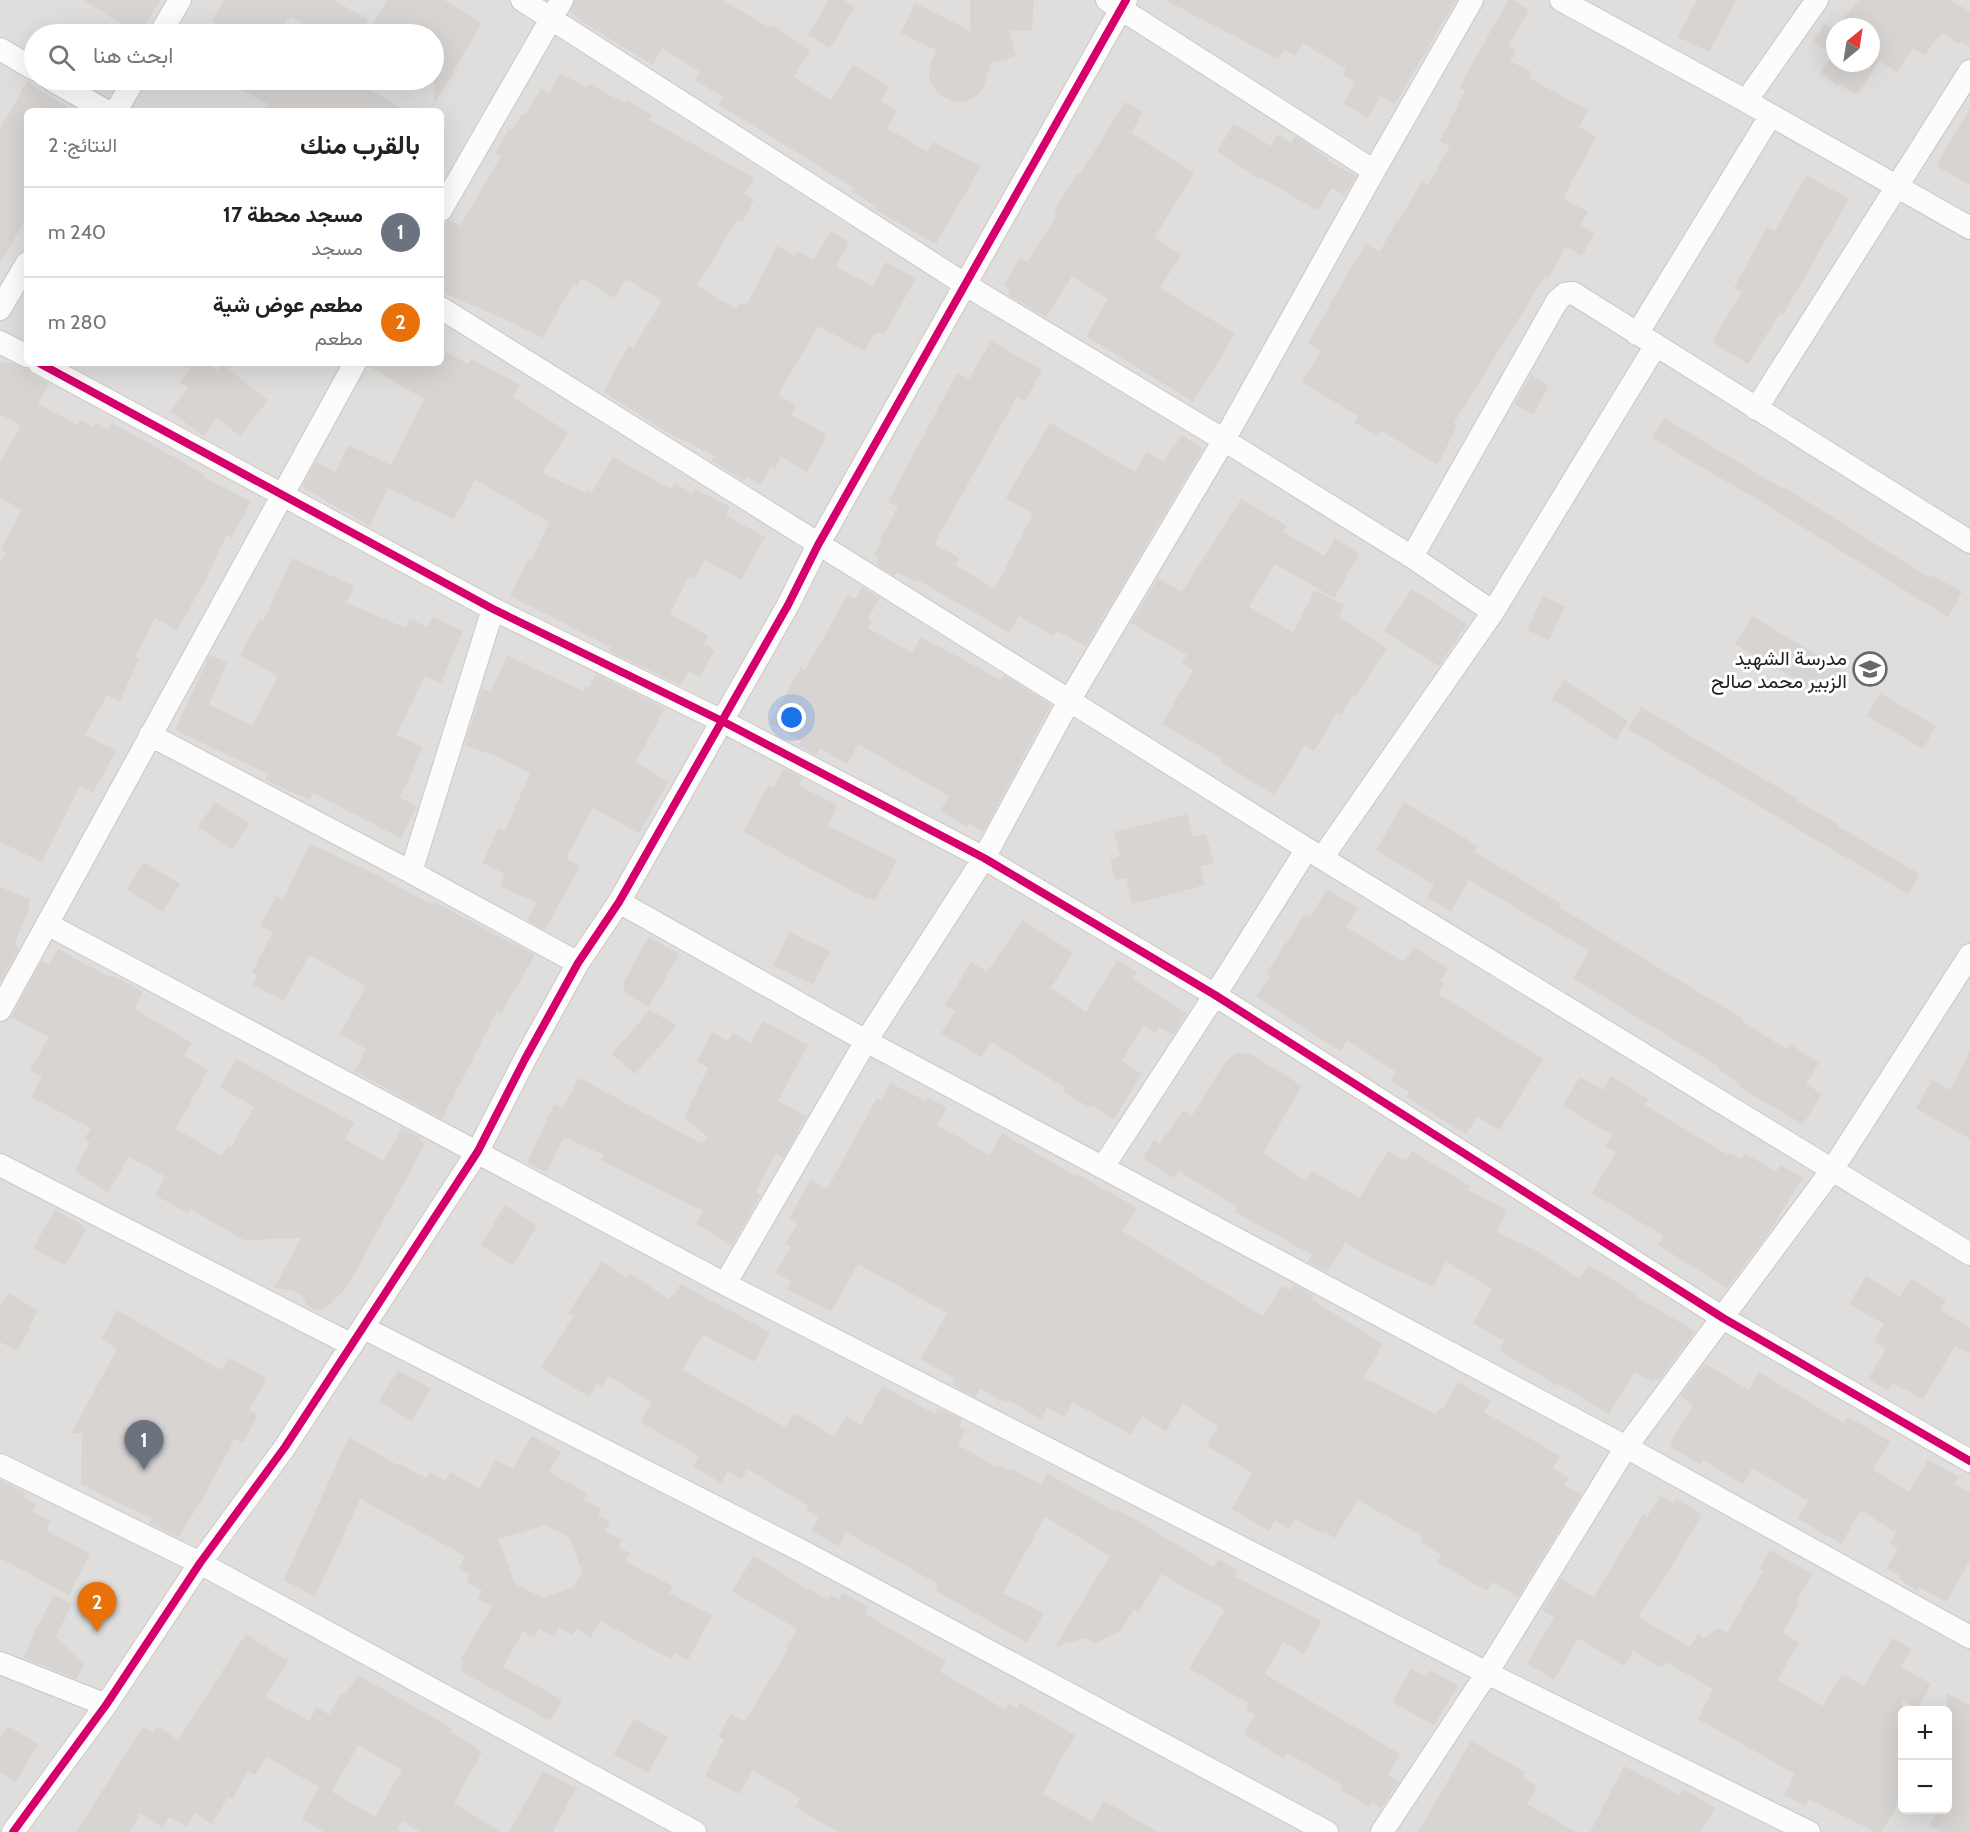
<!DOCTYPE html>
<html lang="ar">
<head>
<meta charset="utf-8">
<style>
  :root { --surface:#fff; --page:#f2f2f2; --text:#222; --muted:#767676; --line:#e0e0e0; --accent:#b45309 }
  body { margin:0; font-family:Cabin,Vazirmatn,sans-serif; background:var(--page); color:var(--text); direction:rtl }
  .controls { position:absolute; right:18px; bottom:18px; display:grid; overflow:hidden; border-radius:9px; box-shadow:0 6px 24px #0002 }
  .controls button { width:54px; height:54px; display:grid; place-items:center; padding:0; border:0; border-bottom:2px solid var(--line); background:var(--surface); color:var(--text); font:30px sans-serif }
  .compass { position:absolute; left:1826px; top:18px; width:54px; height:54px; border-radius:50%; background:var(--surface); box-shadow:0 6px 24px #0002; rotate:30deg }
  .you { position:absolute; left:792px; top:718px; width:21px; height:21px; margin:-15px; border:4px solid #fff; border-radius:50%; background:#1a73e8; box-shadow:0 0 0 9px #1a73e833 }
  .badge { display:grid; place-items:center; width:39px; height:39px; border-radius:50%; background:var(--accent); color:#fff; font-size:20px; font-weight:700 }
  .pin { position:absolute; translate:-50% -50px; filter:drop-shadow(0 2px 3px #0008) }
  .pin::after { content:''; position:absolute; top:32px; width:21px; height:18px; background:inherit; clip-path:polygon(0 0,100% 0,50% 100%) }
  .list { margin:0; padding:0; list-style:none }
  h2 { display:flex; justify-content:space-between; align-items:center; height:78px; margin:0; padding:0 24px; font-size:26px }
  h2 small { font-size:20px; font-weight:400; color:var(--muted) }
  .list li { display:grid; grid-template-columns:39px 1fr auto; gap:18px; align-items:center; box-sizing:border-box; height:90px; padding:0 24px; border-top:2px solid var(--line) }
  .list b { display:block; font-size:22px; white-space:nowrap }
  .list p { margin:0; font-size:20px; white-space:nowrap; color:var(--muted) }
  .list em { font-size:20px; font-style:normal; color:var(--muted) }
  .icon { flex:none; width:33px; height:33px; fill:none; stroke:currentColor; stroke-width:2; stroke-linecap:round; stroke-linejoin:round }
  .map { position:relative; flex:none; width:1970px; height:1832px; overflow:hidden; direction:ltr }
  .search { position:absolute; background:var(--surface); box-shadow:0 6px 24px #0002; left:24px; top:24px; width:420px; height:66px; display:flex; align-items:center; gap:15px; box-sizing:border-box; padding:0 21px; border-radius:33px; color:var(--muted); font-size:22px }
  .panel { position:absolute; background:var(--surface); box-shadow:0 6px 24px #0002; left:24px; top:108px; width:420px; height:258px; border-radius:9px; direction:rtl }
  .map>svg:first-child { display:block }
  .residential { fill:#dfdedc; fill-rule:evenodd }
  .building { fill:#d7d4d2; fill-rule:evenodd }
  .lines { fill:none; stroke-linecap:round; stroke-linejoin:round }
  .street-casing { stroke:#c9c8c7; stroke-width:24 }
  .street { stroke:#fdfcfc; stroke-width:22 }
  .cycleway-casing { stroke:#fff; stroke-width:11 }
  .cycleway { stroke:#d6006c; stroke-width:8 }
  .labels { text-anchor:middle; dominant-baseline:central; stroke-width:6; stroke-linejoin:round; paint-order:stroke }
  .poi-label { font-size:20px; fill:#222; stroke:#fff; text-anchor:end }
</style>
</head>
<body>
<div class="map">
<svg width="1970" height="1832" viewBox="0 0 1970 1832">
  <rect width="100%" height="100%" fill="#f0eeeb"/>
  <!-- residential -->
  <path class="residential" d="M0,0h1970v1832h-1970zM1835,27h36v36h-36zM34,34h400v46h-400zM27,111h414v252h-414zM1902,1710h46v100h-46z"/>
  <!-- building -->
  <path class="building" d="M83,0h78l-18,27 -15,1z
    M224,0h110l34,20 -8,14h-40l-30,-18 -11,18h-66l5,-9 -7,-4z
    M387,0h57l38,23 -48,82v-71h-67z
    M575,0h148l47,28 2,-3 38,25 -16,27 37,23 22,-35 36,21 -8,15 16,10 -10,17 40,24 6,-10 48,24 -45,78 -62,-35 2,-3 -24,-14 3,-4 -137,-84 5,-7 -28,-17 5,-8 -38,-24 -9,17 -71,-43 -12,-10z
    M829,0h14l12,7 -25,41 -22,-13z
    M970,0h64l-2,31 -23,-1 7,26 -25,7 -7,24 -7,8 -10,6 -11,1 -11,-4 -9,-7 -6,-10 -1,-11 7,-20 -35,-17 14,-30 55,28z
    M1165,0h291l-61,104 -15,-8 -12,22 -25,-15 12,-21 -12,-7 3,-6 -43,-26 -8,13 -11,-7 -6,10z
    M1508,0h5l16,10 -21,36 8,4 -6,11 22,11 -3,6 59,32 -9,17 17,10 -33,61 25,14 -7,13 13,8 -12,23 -16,-10 -17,32 -4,-2 -91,147 3,2 -19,40 -58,-35 -3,5 -22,-12 3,-7 -56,-34 20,-32 -14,-6 42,-75 16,-25 14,8 16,-31 2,1 24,-41 6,4 22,-39 -10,-5 25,-50 -6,-3z
    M1697,0h39l-27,52 -31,-15z
    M1859,0h92l19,12v35l-9,-6 -2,3 -17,-11 -18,22 -11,-7 -16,24 -18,-11 -22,34 -17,-12 -2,3 -18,-13 13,-18 -20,-14 11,-17 10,6 1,-2v35h36v-36h-35z
    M560,73l27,15 2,-4 37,20 1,-4 25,15 -3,5 105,58 -10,16 10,6 -12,22 -5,-2 -40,65 39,24 4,-7 6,4 31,-60 18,10 3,-5 16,9 16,-29 19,11 -13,25 37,19 13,-24 30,17 -32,55 -5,-2 -2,2 -2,-1 -10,18 -47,-25 -40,69 18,10 -5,10 35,19 -2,3 2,1 -19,34 -26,-15 -6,11 -4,-2 -11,19 -13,-8 -3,4 -33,-21 3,-4 -44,-22 -67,-42 26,-46 4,2 29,-47 -36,-22 -12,19 -32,-20 -5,9 -4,-3 -30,54 -43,-21 -59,-25v-61l5,-9 3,-2 11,6 41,-70 -5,-3 13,-24 3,2 10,-17 3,2 16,-28 8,5z
    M225,80h129l52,31h-142l4,-7z
    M27,82l46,29h-46v106l-27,47v-135z
    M1125,102l18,10 -12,21 63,40 -40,65 27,17 -21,33 75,46 -42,68 -107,-66 22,-37 -36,-23 -26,41 -39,-23 3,-4 -7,-5 17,-27 7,4 31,-48 -4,-3 23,-38 3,1z
    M1970,108v77l-34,-19z
    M1234,124l37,22 7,-11 13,8 4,-7 33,22 -1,2 29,16 -11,19 -13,-7 -14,23 -56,-33 -1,2 -44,-29z
    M1806,175l43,24 -66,116 -3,-2 -32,51 -36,-22 30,-50 -8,-4 33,-61 8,4z
    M991,341l51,29 -17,31 -8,-4 -83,147 25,14 -4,7 40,24 38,-75 -27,-16 44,-75 85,49 11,-20 18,10 9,-17 2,1 6,-11 22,14 -117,197 -29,-15 -3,5 -35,-20 -9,17 -92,-53 -1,2 -20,-10 -2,4 -19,-12 3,-7 -5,-3 7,-13 -1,-1 18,-33 -10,-5 69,-129 12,6z
    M441,349l27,15 3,-5 49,26 -7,12 55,35 -26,41 44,20 1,-3 5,2 21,-35 58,32 3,-6 18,10 3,-4 35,18 -4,8 39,22 -24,43 -36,-20 -11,19 -5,-3 -19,38 38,22 -4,8 11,6 -16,27 -10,-6 -9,14 -71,-34 2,-4 -101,-51 18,-36 3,1 18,-39 -74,-42 -21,39 -66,-31 -18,38 -68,-39 14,-25 19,10 13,-27 43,20 33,-66 -56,-33v-3h73z
    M0,363h11l16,6 6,6 16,9 -11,20 39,21 3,-5 13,7 3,-5 12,8 4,-7 71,39 22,13 -1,2 47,25 -19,35 -5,-3 -22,47 -28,49 -22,-12 -20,39 4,2 -19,42 -13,-6 -22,40 31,16 -23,42 -13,-7 -38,76 -42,-20v-279l6,-10 -5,-3 21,-40 -22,-13v-35l21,-36 -21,-12z
    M194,363h12l11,8 6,-6 45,35 -28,36 -23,-18 -14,18 -33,-25 18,-23 -8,-6z
    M1531,375l18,11 -16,29 -19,-11z
    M1664,418l121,72 1,-2 144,90 2,-3 30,17 -14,25 -188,-116 -108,-63z
    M1241,499l46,27 -4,6 41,24 11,-18 24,16 -25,44 -59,-34 -26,43 44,25 22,-42 29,15 -5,12 48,31 -32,49 -3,-2 -11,20 -4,-2 -23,38 -9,-6 -31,50 -53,-33 2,-3 -61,-35 31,-54 -11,-7 5,-8 -56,-32 27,-45 24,14z
    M292,558l62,28 -8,17 60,25 3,-9 19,8 4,-10 31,14 -22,52 -16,-7 -29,59 27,12 -23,51 17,8 -16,32 -88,-45 -3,7 -45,-20 3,-6 -93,-44 35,-75 17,7 -18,43 43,20 26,-48 -38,-22 21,-37 3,2z
    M862,587l18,11 -12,20 4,2 -4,8 44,25 9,-16 80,43 3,-5 47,30 -68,127 -13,-9 -3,4 -27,-16 9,-15 -91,-52 -11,20 -27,-16 -4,7 -18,-10 3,-4 -31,-18 31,-56 4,3 43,-75 7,4z
    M1412,589l55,35 -28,42 -55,-35z
    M1543,596l22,11 -16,33 -22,-10z
    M1752,616l90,54 -16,27 -91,-53z
    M507,656l76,35 2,-5 4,2 7,-14 69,34 -29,54 32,20 -29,51 -46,-25 -27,50 14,8 -35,64 -18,-10 10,-17 -37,-17 5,-12 -22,-11 15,-35 7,3 25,-58 -34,-17 -31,-11 17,-56 9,2z
    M1564,680l64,41 -12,19 -64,-41z
    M1880,693l56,33 -13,23 -56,-33z
    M1641,707l157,92 -1,2 41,23 -1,2 83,48 -12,20 -280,-165z
    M784,769l19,9 -4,8 39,19 -10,21 69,34 -22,41 -7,-4 -1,2 -124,-67 25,-46 5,2z
    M215,802l34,22 -17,26 -34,-23z
    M1404,802l74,44 -3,6 86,52 -2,3 184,112 -1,2 46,29 3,-5 28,18 -13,21 16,10 -19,30 -54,-31 -12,-10 1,-1 -20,-13 1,-2 -146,-89 16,-27 -120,-71 -18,31 -24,-14 7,-12 -58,-35z
    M1187,814l6,23 13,-3 8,29 -14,3 5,19 -73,19 -6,-26 -11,2 -5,-21 10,-3 -6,-24z
    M310,844l67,31 55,30 2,-3 101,53 -34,58 -4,-2 -55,108 -87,-48 11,-22 -26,-15 26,-48 -57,-31 -25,46 -31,-16 5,-9 -6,-4 21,-40 -13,-6 16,-30 7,4z
    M144,862l36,22 -17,28 -36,-22z
    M0,887l29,12v9l-15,37 5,3 -19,34z
    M1327,889l31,19 -12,19 58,35 10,-15 34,21 -8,13 4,3 -6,10 105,65 -43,71 -23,-13 -11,17 -60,-37 3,-5 -18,-12 5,-8 -49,-32 -7,11 -84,-55 14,-20 -4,-2 39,-60 5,3z
    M1023,920l50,33 -22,35 35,24 31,-52 20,12 -5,7 55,34 -14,22 -14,-8 -4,6 -12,-7 -21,35 20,13 -28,45 -21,-13 -2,2 -28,-16 2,-4 -74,-46 -10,15 -40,-24 14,-22 -10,-6 26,-43 16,10z
    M789,932l41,19 -17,33 -40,-18z
    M649,937l30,17 -30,53 -24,-14 -2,-10z
    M58,949l53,29 1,-3 31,17 -9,17 58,34 -8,13 24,14 -32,59 46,27 6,-11 3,2 23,-40 -34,-20 16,-28 118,64 -9,16 39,22 18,-33 18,9 -1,3 6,4 -78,143 -24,23 -10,-1 -7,-5 -3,-8 -12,-6 -17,-2 27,-50 -57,2 -54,-31 -2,4 -33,-18 10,-19 -36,-19 -21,35 -33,-21 15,-29 -6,-3 7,-11 -60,-31 11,-20 -12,-7 19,-33 -38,-20 31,-56 7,3z
    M650,1010l27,16 -42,48 -23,-20z
    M763,1021l45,24 -30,56 29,15 -24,42 -7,-5 -21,39 6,3 -29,50 -36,-21 7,-13 -102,-51 3,-5 -40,-18 -17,35 -20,-9 27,-59 9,4 16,-30 123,66 5,-7 -23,-20 24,-49 -11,-7 15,-29 16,9 5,-8 18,10z
    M1970,1051v88l-54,-31 16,-28 18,10z
    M1239,1053h10l53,33 -39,67 43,28 6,-10 47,27 29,-47 18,10 6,-10 58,35 -3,4 40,20 -10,22 40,19 42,28 9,-14 48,29 -1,2 60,35 -1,2 -36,48 -4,-2 -2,3 -18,-10 -25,42 -50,-30 -1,2 -59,-36 5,-9 -31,-18 19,-34 -46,-28 -12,26 -57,-26 -32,-18 -18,29 -19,-10 4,-7 -78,-44 3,-4 -59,-36 -4,7 -31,-20 11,-18 6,4 23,-34 9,6 33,-54 8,-7z
    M1611,1076l37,23 -3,6 83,50 2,-2 11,6 4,-6 31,19 4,-7 23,12 -35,57 -41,54 -69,-43 6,-9 -72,-43 24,-41 -11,-6 7,-11 -49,-30 17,-28 23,13z
    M890,1083l36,18 2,-4 19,11 -10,17 53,30 12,-22 73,43 2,-2 60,34 -15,23 141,85 19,-30 9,4 3,-5 19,10 -2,4 72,45 -19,33 72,38 4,-8 3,2 15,-27 33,19 -7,11 76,44 -7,12 16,10 -5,7 17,10 -63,102 -26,-15 -5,9 -50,-29 5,-7 -22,-13 3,-5 -65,-37 -23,38 -11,-7 -2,3 -27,-15 -5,10 -15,-9 -6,11 -37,-22 20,-36 -45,-27 11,-20 -35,-22 -17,27 -24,-15 -11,19 -58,-33 -9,15 -17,-9 -6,11 -33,-19 -2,3 -26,-15 -5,9 -24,-13 4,-6 -34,-19 26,-46 -89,-49 -27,47 -44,-22 4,-8 -15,-8 15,-26 -6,-3 13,-21 -9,-5 22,-39 16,10 50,-91 4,2z
    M505,1205l32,21 -24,39 -32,-20z
    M55,1210l28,15 -1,2 4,2 -21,37 -32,-18z
    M602,1261l24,16 3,-4 40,26 4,-5 2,1 5,-11 90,48 -16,30 -51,-28 -21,36 103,57 9,-14 41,24 11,-21 15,9 21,-39 53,28 3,-6 24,12 -3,6 7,4 -8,15 38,22 2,-2 11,6 2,-2 30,15 6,-11 68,39 2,-3 97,58 4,-8 19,11 -3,6 87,45 -17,33 -21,-12 -18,32 135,80 -12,21 11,7 -18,26 -9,-5 -2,4 -30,-17 2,-5 -54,-32 -4,6 -40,-25 11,-19 -9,-6 3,-5 -60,-36 36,-58 -64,-36 -22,38 -5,-3 -13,22 -26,12 -10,-5 -30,9 55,-91 -65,-39 -42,76 41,20 -17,30 -92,-53 3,-6 -92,-52 -7,14 -28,-15 8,-15 -13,-7 2,-3 -60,-37 -6,10 -14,-8 -7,12 -28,-17 6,-10 -59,-34 12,-20 -44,-26 -5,10 -6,-2 -8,13 -48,-29 32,-52 -5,-3z
    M1866,1276l34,21 11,-18 35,21 -6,10 30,18v26l-15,-8 -32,53 -31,-16 -4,7 -20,-11 18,-30 -12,-7 10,-18 -35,-20z
    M8,1293l30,17 -20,41 -18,-9v-35z
    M117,1310l104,60 8,-12 38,20 -18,32 9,5 -15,28 -8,-5 -33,62 -24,37 -29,-14 3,-4 -71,-35 1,-51 -11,1 46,-85 -16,-10z
    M1705,1364l44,26 10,-18 85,51 4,-6 42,24 -17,29 36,22 19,-32 31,17 -4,7 15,9v67l-24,42 -27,-15 -2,4 -18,-12 2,-3 -15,-8 12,-20 -8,-5 6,-10 -35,-23 -20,34 -44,-26 11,-17 -56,-33 -9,16 -40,-24 -3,4 -31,-18 24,-41 -12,-10z
    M398,1370l33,19 -20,32 -32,-20z
    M532,1436l29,16 -12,20 38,21 -3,7 17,9 -3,6 12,7 -5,9 17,9 -4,7 12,6 -4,9 47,24 -4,7 43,22 -24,45 -13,-7 -4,6 -71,-38 -9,16 -15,-8 -4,6 -13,-7 -5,9 -15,-8 -5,8 -11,-6 -20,36 59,33 -12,21 -91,-51 5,-8 -4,-2 32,-54 -14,-7 4,-9 -15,-8 3,-7 -11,-7 6,-12 -105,-57 -45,98 -31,-17 65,-143 50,29v-2l27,14 4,-6 16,9 4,-9 30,17 15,-29 18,9zM545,1525l25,13 12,33 -8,16 -31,11 -28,-14 -17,-45z
    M0,1480l26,13 -3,4 13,7 -4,7 19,10 -5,9 44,24 -21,41 -69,-37z
    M1661,1496l13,7 2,-4 26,15 -33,57 -31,45 14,9 38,22 8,-13 6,4 14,-10 9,5 36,-62 -4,-2 11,-19 42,24 -16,28 3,1 -17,30 17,10 -22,37 46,26 19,-32 22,12 28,-48 19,11 -10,18 30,17 -14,25 -15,-9v96l-20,36h-6l-67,-33 -3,7 -22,-11 11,-21 -97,-55 15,-30 -47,-27 -4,6 -29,-17 -9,15 -46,-28 -24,41 -27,-15 27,-47 -12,-7 19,-32 33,20 49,-84 4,3z
    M754,1556l53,33 1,-1 20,12 3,-5 8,5 4,-7 25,14 -3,7 81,47 -6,11 66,38 3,-6 8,4 3,-5 55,32 -33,59 50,27 12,-20 54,31h-320l-43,-25 5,-9 -47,-28 -14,24 -34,-18 19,-36 -6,-4 13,-22 14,8 44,-75 -2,-1 10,-17 -65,-38z
    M54,1595l18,9 -16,32 28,29 -8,14 -52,-21 7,-19z
    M246,1634l42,27 -23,36 44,24 8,-14 12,8 12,-22 4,2 13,-20 95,54 -2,3 27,16 -1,2 5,2 -28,51 47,29h-81l-18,-11 -5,9 4,2h-76l-23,-13 17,-32 -53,-30 -11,18 -7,-4 -16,28 -4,-2 -16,27 -17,-11 -8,14 -18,-10 -6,11 -23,-15 -10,19h-54l67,-105 10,6 4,-7 21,14zM358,1745l44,25 -27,47 -43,-25z
    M1411,1669l15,8 4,-7 28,16 -24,39 -42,-23z
    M1947,1693l23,13v126h-29l-12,-7 9,-16h9z
    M634,1719l34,18 -20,36 -34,-19z
    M8,1726l30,18 -22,38 -16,-9v-34z
    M1471,1741l54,31 -2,6 14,8 -10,18 49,28h-158z
    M1624,1766l56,29 3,-6 32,19 -14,24h-111z
    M543,1771l33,17 -23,44h-44z"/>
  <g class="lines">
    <defs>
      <path id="street" d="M522,0l444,285 258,155 188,117 81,55
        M1107,0l267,171
        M1561,0l185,101 224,127
        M160,34l20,-34
        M0,49l34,20
        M52,80l54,31
        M1746,101l71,-101
        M116,111l18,-31
        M441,210l121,-210
        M441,308l866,541 663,405
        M0,309l27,-46
        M1637,334l134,-219
        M0,342l27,14
        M39,363l454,246 229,112 262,137 231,137 508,323 247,143
        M1756,409l214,-338
        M1412,557l145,-256 8,-7 8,-1 397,249
        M150,735l261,137 167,91
        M1322,858l171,-246 163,-267
        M411,872l82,-263
        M619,902l247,139 760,406 344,190
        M47,924l678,360 762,389 322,159
        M0,1010l355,-647
        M0,1165l352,180
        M1103,1167l112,-172 92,-146
        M725,1284l141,-243 118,-183 85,-157 155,-261 150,-269 98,-171
        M364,1328l438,223 525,281
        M0,1465l200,98 495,269
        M0,1663l106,42
        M13,1832l93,-127 94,-142 85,-116 193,-296 47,-92 53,-96 41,-61 169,-297 30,-60 308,-545
        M1382,1832l105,-159 139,-226 206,-277 138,-215"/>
    </defs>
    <!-- street casing -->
    <use href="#street" class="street-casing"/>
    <!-- street -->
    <use href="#street" class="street"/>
    <defs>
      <path id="cycleway" d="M39,363l454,246 229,112 262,137 231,137 508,323 247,143
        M13,1832l93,-127 94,-142 85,-116 193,-296 47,-92 53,-96 41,-61 169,-297 30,-60 308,-545"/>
    </defs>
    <!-- cycleway casing -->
    <use href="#cycleway" class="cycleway-casing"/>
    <!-- cycleway -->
    <use href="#cycleway" class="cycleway"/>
  </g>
  <!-- icons -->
  <defs>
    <symbol id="school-ring" viewBox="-11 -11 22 22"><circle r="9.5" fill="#fff" stroke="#6a6968" stroke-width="1.5"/><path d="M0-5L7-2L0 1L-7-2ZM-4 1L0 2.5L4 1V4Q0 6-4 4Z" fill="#6a6968"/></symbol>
  </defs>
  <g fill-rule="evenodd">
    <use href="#school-ring" x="1851" y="650" width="38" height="38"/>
  </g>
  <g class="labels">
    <!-- poi labels -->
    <g class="poi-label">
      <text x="1847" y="658">مدرسة الشهيد<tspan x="1847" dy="23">الزبير محمد صالح</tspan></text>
    </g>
  </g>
</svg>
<div class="controls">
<button>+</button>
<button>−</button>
</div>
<svg class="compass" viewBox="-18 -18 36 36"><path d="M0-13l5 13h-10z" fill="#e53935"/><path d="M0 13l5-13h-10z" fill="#767676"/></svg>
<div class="you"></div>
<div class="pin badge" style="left:144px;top:1470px;background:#6b7280">1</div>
<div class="pin badge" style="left:97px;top:1632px;background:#e8710a">2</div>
<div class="search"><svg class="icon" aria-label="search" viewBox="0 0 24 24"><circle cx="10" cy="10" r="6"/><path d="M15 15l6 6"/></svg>ابحث هنا</div>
<section class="panel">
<h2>بالقرب منك<small>النتائج: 2</small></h2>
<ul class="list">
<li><span class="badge" style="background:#6b7280">1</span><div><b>مسجد محطة 17</b><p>مسجد</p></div><em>240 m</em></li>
<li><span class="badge" style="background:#e8710a">2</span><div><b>مطعم عوض شية</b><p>مطعم</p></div><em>280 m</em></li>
</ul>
</section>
</div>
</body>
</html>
